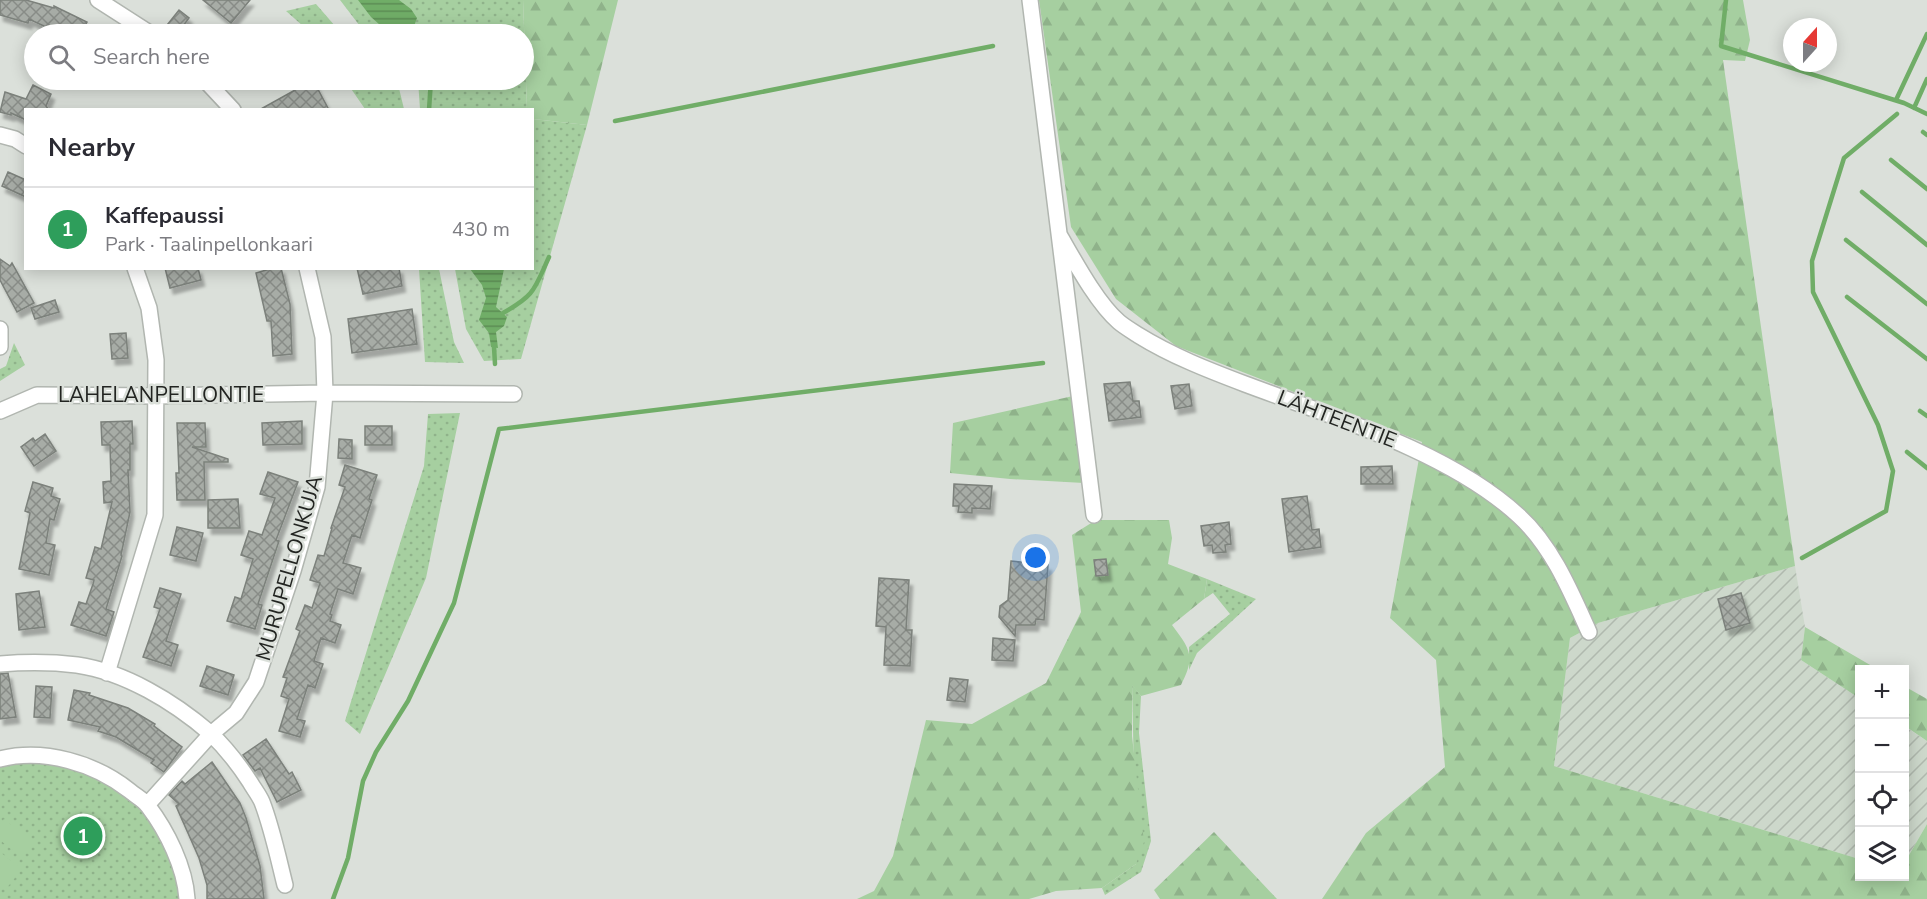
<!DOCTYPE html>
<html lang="en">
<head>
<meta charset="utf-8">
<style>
  :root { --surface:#fff; --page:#f2f2f3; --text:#2b2b33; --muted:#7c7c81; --line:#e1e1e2; --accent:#2563eb }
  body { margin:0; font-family:"Nunito Sans",sans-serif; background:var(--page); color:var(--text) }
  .controls { position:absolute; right:18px; bottom:18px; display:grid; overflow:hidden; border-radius:0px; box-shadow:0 3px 15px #0003 }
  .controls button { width:54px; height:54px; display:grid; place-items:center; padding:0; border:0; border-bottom:2px solid var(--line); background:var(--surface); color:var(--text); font:30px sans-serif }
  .compass { position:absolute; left:1783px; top:18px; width:54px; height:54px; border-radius:50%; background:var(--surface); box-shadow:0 3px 15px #0003; rotate:21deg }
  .you { position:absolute; left:1036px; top:558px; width:21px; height:21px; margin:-15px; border:4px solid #fff; border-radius:50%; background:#1a73e8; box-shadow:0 0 0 9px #1a73e833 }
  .badge { display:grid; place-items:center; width:39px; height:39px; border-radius:50%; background:var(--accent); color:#fff; font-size:20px; font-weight:700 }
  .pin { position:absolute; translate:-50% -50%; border:3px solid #fff; box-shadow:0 2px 6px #0006 }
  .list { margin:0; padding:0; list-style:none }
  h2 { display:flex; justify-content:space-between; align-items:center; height:78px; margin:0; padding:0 24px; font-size:26px }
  h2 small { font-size:20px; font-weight:400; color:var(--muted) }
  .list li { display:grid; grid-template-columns:39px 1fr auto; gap:18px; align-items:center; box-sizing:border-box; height:84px; padding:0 24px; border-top:2px solid var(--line) }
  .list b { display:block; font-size:22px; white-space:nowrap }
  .list p { margin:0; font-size:20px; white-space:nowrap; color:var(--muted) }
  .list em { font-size:20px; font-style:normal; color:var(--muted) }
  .icon { flex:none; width:33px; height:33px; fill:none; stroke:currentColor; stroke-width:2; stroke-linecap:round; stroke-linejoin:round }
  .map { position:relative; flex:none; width:1927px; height:899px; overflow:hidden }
  .search { position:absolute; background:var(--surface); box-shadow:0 3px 15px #0003; left:24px; top:24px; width:510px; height:66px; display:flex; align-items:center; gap:15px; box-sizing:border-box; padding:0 21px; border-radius:33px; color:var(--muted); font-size:22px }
  .panel { position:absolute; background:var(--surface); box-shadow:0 3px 15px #0003; left:24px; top:108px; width:510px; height:162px; border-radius:0px }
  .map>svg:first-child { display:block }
  .industrial { fill:url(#industrial-furrows) }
  .grass { fill:url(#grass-dots) }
  .forest { fill:url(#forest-firs) }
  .garden { fill:#a6cfa0 }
  .water { fill:url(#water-rules) }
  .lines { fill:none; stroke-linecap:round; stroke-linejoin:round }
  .stream { stroke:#70ad67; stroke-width:4.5 }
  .building { fill:url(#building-cross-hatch); stroke:#7c817b; stroke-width:1.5; filter:url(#shadow) }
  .minor-casing { stroke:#b1b6b0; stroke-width:18 }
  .minor { stroke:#fff; stroke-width:15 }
  .labels { text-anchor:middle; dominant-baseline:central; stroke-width:5; stroke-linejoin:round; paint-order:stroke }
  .street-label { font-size:21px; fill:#222421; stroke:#dbe0da }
</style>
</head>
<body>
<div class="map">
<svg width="1927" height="899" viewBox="0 0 1927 899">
  <defs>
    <pattern id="industrial-furrows" width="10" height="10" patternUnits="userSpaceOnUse" patternTransform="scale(1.5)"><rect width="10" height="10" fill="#cdd8cb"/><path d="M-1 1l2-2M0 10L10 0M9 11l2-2" fill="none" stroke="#b0b9ae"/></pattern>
    <pattern id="grass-dots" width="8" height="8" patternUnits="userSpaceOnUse" patternTransform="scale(1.5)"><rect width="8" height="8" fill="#a6cfa0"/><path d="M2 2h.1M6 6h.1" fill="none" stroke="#8fb28a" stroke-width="1.8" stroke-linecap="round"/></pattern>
    <pattern id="forest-firs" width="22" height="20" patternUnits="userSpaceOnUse" patternTransform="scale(1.5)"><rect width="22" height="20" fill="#a6cfa0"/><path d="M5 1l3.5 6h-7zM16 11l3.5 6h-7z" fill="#8fb28a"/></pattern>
    <pattern id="water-rules" width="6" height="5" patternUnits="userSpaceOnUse" patternTransform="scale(1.5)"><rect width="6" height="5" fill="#70ad67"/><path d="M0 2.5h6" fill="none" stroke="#5c8d54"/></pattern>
    <pattern id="building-cross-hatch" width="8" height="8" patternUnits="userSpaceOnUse" patternTransform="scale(1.5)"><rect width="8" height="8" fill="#a7aca6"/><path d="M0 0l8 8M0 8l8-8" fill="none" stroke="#888c87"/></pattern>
    <filter id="shadow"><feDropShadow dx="3.5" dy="6" stdDeviation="1.5" flood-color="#0004"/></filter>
  </defs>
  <rect width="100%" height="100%" fill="#dbe0da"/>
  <!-- industrial -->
  <path class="industrial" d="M1795,566l10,61 -4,33 58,38v161l-305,-93 16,-128 28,-15z
    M1904,726l23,15v83l-22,38z"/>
  <!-- grass -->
  <path class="grass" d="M340,0h183l4,109h-107l-2,-29h106v-46h-158z
    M316,4l26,30h-30l-26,-23z
    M345,80h52l7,29h-39z
    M533,119l54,6 -66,234 -37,2 -18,-32 -11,-60 77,-1z
    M419,269h20l15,73 10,21 -39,-1z
    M14,343l11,22 -25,16v-12l6,-3z
    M460,413l-34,165 -66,156 -15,-13 79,-255 4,-52z
    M1207,579l49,20 -59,54 -8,17v-23l41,-33 -17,-21 -9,6z
    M1132,684l9,12 -2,37 12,108 -10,31 -36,23 -3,-7 34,-24z
    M0,759h67l80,46 40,94h-187z"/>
  <!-- forest -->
  <path class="forest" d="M523,0h95l-31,125 -54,-6 -1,-9 -5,-1z
    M1039,0h704l7,40 -5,21 -22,-1 72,506 -197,57 -28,15 -16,128 305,93 1,17h44l1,-14 22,-38v75h-605l44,-66 79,-66 -9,-107 -46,-42 32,-176 -246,-96 -60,-47 -45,-72z
    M1073,396l11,87 -74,-4 -60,-6 3,-50z
    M1096,520h73l3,18 -4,26 39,15 -3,20 -32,26c18,24 24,31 9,60l-40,11 -9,-11v51l12,106 -8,22 -34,24 -46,3 -27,8h-172l17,-8 19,-35 33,-136 46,4 74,-41 35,-71 -9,-77z
    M1805,627l72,42 -17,1 -1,28 -58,-38z
    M1904,686l23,13v42l-22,-15z
    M1214,832l63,67h-117l-6,-9z"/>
  <!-- garden -->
  <path class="garden" d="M4,819l30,24 -12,15 -22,-18v-16z
    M0,852l22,17 -16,20 -6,-5z"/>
  <!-- water -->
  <path class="water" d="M358,0h41l12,9 6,9 -4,11 -6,5 -18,-1 -18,-16z
    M470,269h34l-8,38 11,10 -3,9 -8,6 2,16 -7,-1 -2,-14 -10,-13 7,-22 -4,-13z"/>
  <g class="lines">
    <!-- stream -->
    <path class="stream" d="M1726,0l-5,46 183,57 23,11
      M1896,100l31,-66
      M1914,108l13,-29
      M429,110l2,-30
      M615,121l378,-75
      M1923,132l4,3
      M1891,160l36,29
      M1862,192l65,53
      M1846,240l81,64
      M1847,297l80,62
      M503,313c32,-18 31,-23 46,-56
      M494,347l1,17
      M1920,411l7,5
      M1907,452l20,16
      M1802,558l84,-47 7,-40 -15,-46 -65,-133 -1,-31 32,-103 53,-44
      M333,899l15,-41 15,-77 13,-29 32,-51 46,-98 45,-174 544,-66"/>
  </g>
  <!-- building -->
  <path class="building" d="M0,0h26l28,8v-2l33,16 -6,12h-20l-32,-15 -1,4 -28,-8z
    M203,0h47l-19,23z
    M179,10l10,8 -11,15 -11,-8z
    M313,80l16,30h-70z
    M33,85l18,9 -5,12 3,4h-23v10l-15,-7v2l-11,-3 5,-20 21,7z
    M8,172l18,8v17l-24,-11z
    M0,259l10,7 2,-3 22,40 -17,9 -17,-32z
    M165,268h33l3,12 -31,8z
    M273,268h8l9,36 2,50 -19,2 -2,-35h-4l-11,-48z
    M357,268h42l3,18 -39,8z
    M55,300l4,12 -24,7 -4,-11z
    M412,309l5,35 -65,9 -4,-34z
    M126,333l2,25 -16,1 -2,-25z
    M1130,382l3,19h6l2,16 -32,4 -5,-37z
    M1189,384l3,22 -17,3 -4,-23z
    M132,421l1,23h-3v26h-2l2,42 -9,43 1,1 -16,53 8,3 -8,24 -35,-11 8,-23 7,2 7,-20 1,-4 -8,-2 9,-31 6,2 11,-47 -8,1 -1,-21 8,-1 -1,-36h-8l-1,-23z
    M302,421v23l-39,1 -1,-22z
    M177,423h28l1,24h-14l36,12v3h-24l1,38h-28l-1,-27h3z
    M365,426h27v19h-27z
    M45,434l11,17 -22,15 -13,-19 12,-9 2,3z
    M339,439l13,1v19l-14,-1z
    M345,465l32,10 -8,24 3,1 -12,38 -8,-3 -9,28 18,5 -8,26 -15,-5 -8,25 2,1 -2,6 11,4 -6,18 -14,-5 -7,23 9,3 -8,24 -7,-3 -11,34 8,2 -5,16 -21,-6 10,-32 -8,-3 6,-18 -4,-1 17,-46 -4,-2 9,-24 7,3 8,-25 -10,-3 8,-25 6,1 8,-28h-1l14,-41 -6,-2z
    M1392,466l1,18h-32v-17z
    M268,472l30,10 -22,58 3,1 -21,63 4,1 -7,24 -28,-8 8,-24 6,2 12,-40 -12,-4 8,-24 13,4 13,-37 -15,-4z
    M33,482l20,6 -2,8 9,3 -6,21 -4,-1 -4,24 9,2 -6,30 -30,-6 11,-56 -5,-2z
    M954,484l38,2 -2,23 -18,-1v5l-14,-1 1,-6h-6z
    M1307,496l5,34 7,-1 2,18 -32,5 -7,-53z
    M238,499l2,29h-32v-28z
    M1229,522l2,22 -6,1 1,7 -13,1 -1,-8 -8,1 -3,-20z
    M177,527l26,6 -7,28 -26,-6z
    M1106,559l2,16 -12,1 -2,-16z
    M1011,561l37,4 -4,55 -8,-1 -1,6h-19l-1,11 -16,-19 1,-11 8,-6z
    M879,578l30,2 -3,50h6l-2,36 -26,-1 2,-38 -10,-1z
    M160,588l21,6 -15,47 12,4 -7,21 -28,-9 17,-48 -6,-2z
    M39,591l6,36 -26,3 -3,-36z
    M1741,593l9,30 -24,7 -8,-31z
    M993,638l22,2 -2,21 -21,-1z
    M207,666l27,9 -6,20 -28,-9z
    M8,673l8,44 -16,2v-45z
    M950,678l18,2 -3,22 -18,-2z
    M36,686l16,1 -2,31 -16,-1z
    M74,690l16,3 -1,2 39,13 27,16 -1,2 28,21 -18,25 -13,-9 3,-3 -38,-23 -18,-6 2,-4 -32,-7z
    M266,739l23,35 3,-2 9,18 -24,12 -17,-34 -5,3 -12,-16z
    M212,762l28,41 6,15 14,48 4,33h-57v-14l-8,-27 -23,-52 3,-2 -10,-9 13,-14 3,3z"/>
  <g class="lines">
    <defs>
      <path id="minor" d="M98,0l53,34
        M1030,0l64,515
        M205,80l28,30
        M0,135l15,4 11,7
        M1060,236c15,26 37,67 59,86 6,5 13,9 19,13 34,21 70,35 107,49 88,33 205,68 274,132 33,30 52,76 70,116
        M0,329v18
        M0,411l37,-16 119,1 169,-3 -2,-56 -16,-69
        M0,664c25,-2 52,-2 77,1 48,7 97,37 133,68 15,14 29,32 40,49 4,7 9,13 12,20 10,26 16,55 23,83
        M107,673l48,-158 1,-155 -7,-52 -14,-40
        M0,759c44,-11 95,4 130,32 6,5 14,9 18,15 19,25 37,61 39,93
        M147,805l64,-71 25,-21 20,-31 37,-111 24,-84 8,-94 189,1"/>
    </defs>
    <!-- minor casing -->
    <use href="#minor" class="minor-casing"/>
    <!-- minor -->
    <use href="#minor" class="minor"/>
  </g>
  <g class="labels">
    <!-- street labels -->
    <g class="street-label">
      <text x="161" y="395">LAHELANPELLONTIE</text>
      <text transform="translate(1337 419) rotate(21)">LÄHTEENTIE</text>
      <text transform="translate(289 568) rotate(-74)">MURUPELLONKUJA</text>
    </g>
  </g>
</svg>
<div class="controls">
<button>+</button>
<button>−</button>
<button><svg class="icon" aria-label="locate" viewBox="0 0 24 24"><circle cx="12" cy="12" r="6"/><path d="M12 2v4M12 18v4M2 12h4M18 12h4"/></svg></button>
<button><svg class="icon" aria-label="layers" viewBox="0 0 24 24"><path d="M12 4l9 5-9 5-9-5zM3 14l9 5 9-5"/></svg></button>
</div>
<svg class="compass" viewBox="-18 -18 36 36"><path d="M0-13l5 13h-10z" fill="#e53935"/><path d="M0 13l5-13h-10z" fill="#7c7c81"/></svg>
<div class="you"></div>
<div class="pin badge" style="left:83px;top:836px;background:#2e9e5b">1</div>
<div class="search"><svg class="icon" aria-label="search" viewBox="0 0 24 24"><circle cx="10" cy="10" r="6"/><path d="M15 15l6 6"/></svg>Search here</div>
<section class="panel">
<h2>Nearby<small></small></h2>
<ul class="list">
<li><span class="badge" style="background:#2e9e5b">1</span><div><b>Kaffepaussi</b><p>Park · Taalinpellonkaari</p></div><em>430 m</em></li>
</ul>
</section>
</div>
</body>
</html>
